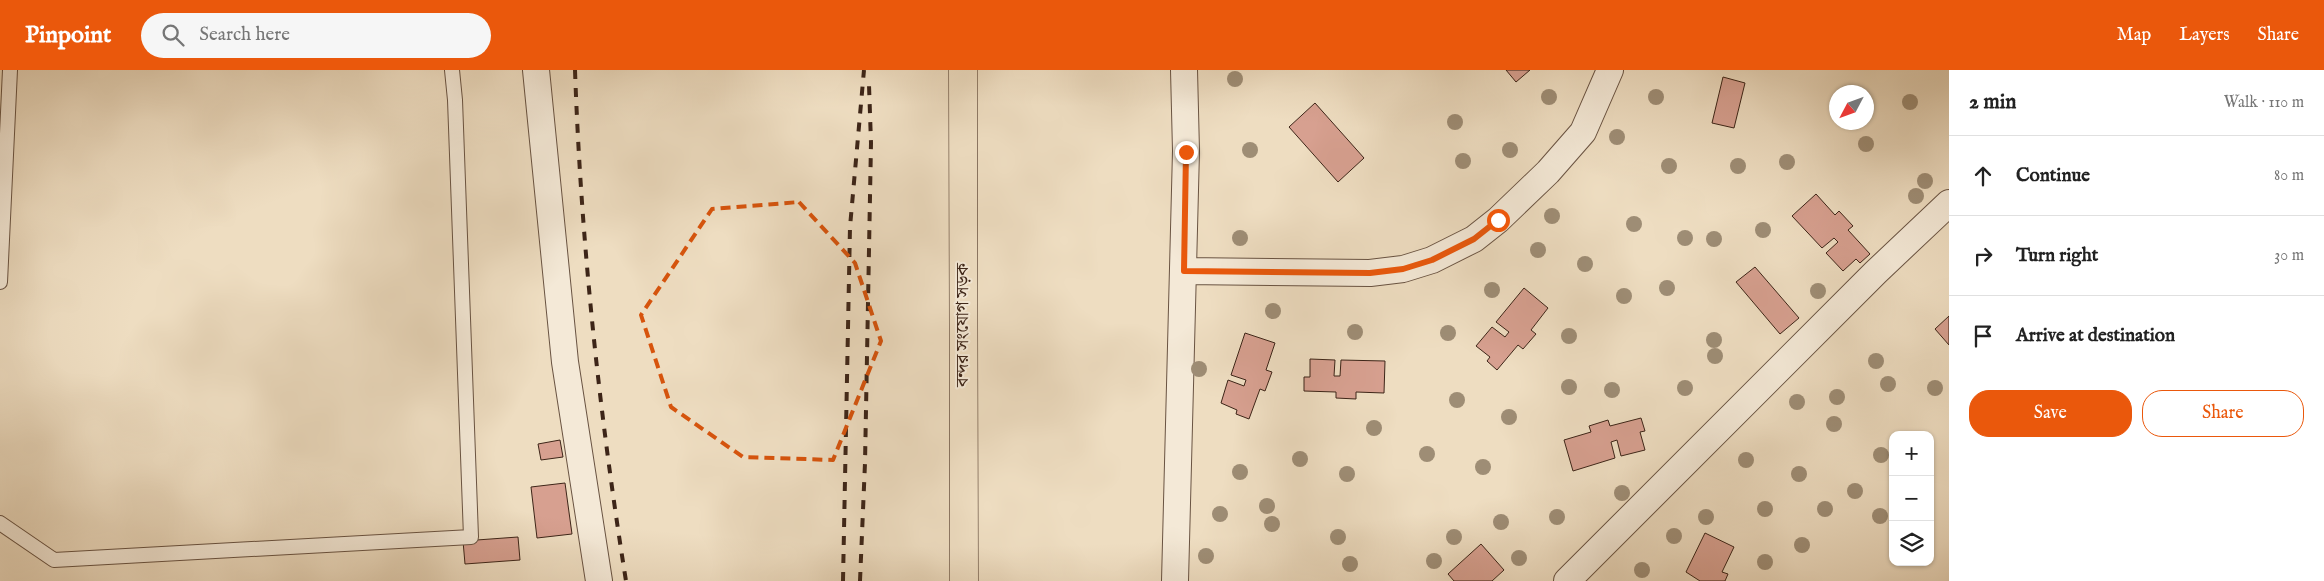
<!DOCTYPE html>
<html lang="en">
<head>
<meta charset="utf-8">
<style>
  :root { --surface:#fff; --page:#f6f6f6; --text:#222; --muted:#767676; --line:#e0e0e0; --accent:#ea580c }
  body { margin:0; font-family:"IM FELL English","Noto Serif Bengali",serif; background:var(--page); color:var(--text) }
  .controls { position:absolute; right:15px; bottom:15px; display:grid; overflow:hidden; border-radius:10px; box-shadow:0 1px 4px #0004 }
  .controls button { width:45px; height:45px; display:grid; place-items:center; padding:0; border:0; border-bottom:1px solid var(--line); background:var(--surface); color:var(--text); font:25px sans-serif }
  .compass { position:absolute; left:1829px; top:15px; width:45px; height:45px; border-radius:50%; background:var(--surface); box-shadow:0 1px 4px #0004; rotate:229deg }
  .stop { position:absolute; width:15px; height:15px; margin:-11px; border:4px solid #ea580c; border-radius:50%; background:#fff }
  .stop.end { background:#ea580c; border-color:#fff; box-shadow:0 1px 5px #0008 }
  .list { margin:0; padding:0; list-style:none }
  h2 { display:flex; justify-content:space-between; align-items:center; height:65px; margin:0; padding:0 20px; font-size:21px }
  h2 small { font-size:16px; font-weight:400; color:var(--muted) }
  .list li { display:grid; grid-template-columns:32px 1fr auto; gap:15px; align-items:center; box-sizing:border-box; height:80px; padding:0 20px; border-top:1px solid var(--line) }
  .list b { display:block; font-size:19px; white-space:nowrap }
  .list em { font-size:16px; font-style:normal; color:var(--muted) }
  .actions { display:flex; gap:10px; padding:15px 20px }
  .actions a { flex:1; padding:11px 0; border:1px solid var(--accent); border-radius:20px; text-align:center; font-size:18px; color:var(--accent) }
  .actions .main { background:var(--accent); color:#fff }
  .icon { flex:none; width:28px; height:28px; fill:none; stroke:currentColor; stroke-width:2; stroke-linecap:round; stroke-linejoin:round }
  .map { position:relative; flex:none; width:1949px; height:511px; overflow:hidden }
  header { display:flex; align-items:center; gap:30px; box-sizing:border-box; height:70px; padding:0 25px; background:var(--accent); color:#fff }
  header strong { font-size:24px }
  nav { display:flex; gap:28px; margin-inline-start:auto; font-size:18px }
  .search { width:350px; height:45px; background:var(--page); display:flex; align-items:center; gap:12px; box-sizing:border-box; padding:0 18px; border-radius:28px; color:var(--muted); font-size:19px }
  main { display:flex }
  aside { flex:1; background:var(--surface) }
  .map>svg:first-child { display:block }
  .building { fill:#d7a090; stroke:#3d2518 }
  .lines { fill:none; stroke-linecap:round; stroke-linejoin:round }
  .service-casing { stroke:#695342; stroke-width:16 }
  .minor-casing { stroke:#695342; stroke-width:28 }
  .trunk-casing { stroke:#3d2518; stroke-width:29 }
  .service { stroke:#f4e9d7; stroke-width:14 }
  .minor { stroke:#f4e9d7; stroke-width:26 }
  .trunk { stroke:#eeddc1; stroke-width:28 }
  .rail { stroke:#3d2518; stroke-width:4; stroke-dasharray:9 9; stroke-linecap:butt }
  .tree { fill:#9e8d75 }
  .route { stroke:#ea580c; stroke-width:6 }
  .marked { fill:none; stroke:#d7540d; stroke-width:4; stroke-dasharray:10 6; stroke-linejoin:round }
  .labels { text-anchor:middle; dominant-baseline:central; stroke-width:4; stroke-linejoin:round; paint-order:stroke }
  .street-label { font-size:18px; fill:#3d2518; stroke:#f4e9d7 }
</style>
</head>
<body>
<header>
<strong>Pinpoint</strong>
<div class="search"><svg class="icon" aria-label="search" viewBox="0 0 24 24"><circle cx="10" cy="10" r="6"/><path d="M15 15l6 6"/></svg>Search here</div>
<nav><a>Map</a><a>Layers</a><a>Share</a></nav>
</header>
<main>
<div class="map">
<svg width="1949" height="511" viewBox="0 0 1949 511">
  <rect width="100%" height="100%" fill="#eeddc1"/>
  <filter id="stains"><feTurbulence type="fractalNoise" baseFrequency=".004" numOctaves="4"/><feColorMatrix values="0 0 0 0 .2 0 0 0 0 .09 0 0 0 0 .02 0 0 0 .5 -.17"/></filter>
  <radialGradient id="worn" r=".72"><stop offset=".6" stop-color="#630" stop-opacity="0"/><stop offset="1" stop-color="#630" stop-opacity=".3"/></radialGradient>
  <!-- building -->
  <path class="building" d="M1506,0h24l-14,12z
    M1723,7l22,6 -11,45 -22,-5z
    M1315,33l49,55 -26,24 -49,-55z
    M1816,124l19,21 4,-4 14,15 -5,4 22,24 -10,9 -4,-4 -13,12 -17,-18 12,-11 -4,-4 -12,10 -30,-32z
    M1755,197l44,51 -19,16 -44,-52z
    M1524,218l24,20 -17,22 5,4 -13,15 -5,-4 -21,25 -10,-9 3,-4 -14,-11 16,-19 13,10 4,-5 -13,-10z
    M1949,246v29l-14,-16z
    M1245,263l30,10 -9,27 6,2 -7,19 -5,-2 -11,30 -13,-5 1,-4 -16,-7 7,-23 16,6 2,-6 -15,-5z
    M1310,289l25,1 -1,16h6l1,-16 44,1 -1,32 -28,-1v7l-20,-1v-6l-32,-1v-14h6z
    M1641,348l4,13 -5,1 5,18 -24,6 -4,-16 -6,2 4,16 -42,13 -9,-31 27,-8 -2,-6 19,-6 2,6z
    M560,370l3,17 -22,3 -3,-16z
    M565,413l7,51 -35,4 -6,-51z
    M1705,463l29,14 -12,25 6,2 -3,7h-25l-14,-9z
    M518,467l2,23 -55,4 -2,-23z
    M1481,474l23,26 -12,11h-38l-6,-7z"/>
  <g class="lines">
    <defs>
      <path id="service" d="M0,212l10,-212
        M0,453l54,37 417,-23 -16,-437 -3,-30"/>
      <path id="minor" d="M536,0l29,292 34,219
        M1184,201l186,2 33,-4 29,-9 42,-21 24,-19 50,-48 35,-40 27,-62
        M1175,511l11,-430 -2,-81
        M1567,511l309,-309 73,-69"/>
      <path id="trunk" d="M963,0l1,511"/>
    </defs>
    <!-- service casing -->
    <use href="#service" class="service-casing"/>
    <!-- minor casing -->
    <use href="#minor" class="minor-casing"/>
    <!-- trunk casing -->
    <use href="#trunk" class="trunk-casing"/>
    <!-- service -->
    <use href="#service" class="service"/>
    <!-- minor -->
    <use href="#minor" class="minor"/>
    <!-- trunk -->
    <use href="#trunk" class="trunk"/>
    <!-- rail -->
    <path class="rail" d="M575,0c6,171 24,342 51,511
      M843,511l7,-354 14,-157
      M860,511l5,-118 6,-320 -2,-58"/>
  </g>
  <!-- trees -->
  <g class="tree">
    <circle cx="1235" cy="9" r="8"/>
    <circle cx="1549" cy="27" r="8"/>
    <circle cx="1656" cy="27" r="8"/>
    <circle cx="1910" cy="32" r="8"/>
    <circle cx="1455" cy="52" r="8"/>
    <circle cx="1617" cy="67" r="8"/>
    <circle cx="1866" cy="74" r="8"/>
    <circle cx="1250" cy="80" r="8"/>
    <circle cx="1510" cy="80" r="8"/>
    <circle cx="1463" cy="91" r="8"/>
    <circle cx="1787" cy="92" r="8"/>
    <circle cx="1669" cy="96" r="8"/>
    <circle cx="1738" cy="96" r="8"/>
    <circle cx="1925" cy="111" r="8"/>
    <circle cx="1916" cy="126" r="8"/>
    <circle cx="1552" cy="146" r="8"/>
    <circle cx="1634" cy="154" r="8"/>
    <circle cx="1763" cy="160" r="8"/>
    <circle cx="1240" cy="168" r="8"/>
    <circle cx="1685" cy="168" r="8"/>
    <circle cx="1714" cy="169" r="8"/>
    <circle cx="1538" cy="180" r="8"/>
    <circle cx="1585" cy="194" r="8"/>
    <circle cx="1667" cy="218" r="8"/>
    <circle cx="1492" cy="220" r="8"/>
    <circle cx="1818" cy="221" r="8"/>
    <circle cx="1624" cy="226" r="8"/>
    <circle cx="1273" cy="241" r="8"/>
    <circle cx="1355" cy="262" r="8"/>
    <circle cx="1448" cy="263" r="8"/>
    <circle cx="1569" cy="266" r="8"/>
    <circle cx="1714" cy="270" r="8"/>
    <circle cx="1715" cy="286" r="8"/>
    <circle cx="1876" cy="291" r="8"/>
    <circle cx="1199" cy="299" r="8"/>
    <circle cx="1888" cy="314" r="8"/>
    <circle cx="1569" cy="317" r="8"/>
    <circle cx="1685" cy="318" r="8"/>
    <circle cx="1935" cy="318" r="8"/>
    <circle cx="1612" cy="320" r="8"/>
    <circle cx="1837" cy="327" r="8"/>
    <circle cx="1457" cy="330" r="8"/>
    <circle cx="1797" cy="332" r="8"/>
    <circle cx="1509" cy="347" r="8"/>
    <circle cx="1834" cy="354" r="8"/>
    <circle cx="1374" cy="358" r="8"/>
    <circle cx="1427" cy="384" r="8"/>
    <circle cx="1881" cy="385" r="8"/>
    <circle cx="1300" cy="389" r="8"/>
    <circle cx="1746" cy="390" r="8"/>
    <circle cx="1483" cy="397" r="8"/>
    <circle cx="1240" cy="402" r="8"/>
    <circle cx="1347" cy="404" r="8"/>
    <circle cx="1799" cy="404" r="8"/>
    <circle cx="1855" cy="421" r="8"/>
    <circle cx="1622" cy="423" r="8"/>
    <circle cx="1267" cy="436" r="8"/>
    <circle cx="1765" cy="439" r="8"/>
    <circle cx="1825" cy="439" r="8"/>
    <circle cx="1220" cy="444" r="8"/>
    <circle cx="1880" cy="446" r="8"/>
    <circle cx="1557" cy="447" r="8"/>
    <circle cx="1706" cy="447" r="8"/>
    <circle cx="1501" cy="452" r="8"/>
    <circle cx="1272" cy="454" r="8"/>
    <circle cx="1674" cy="466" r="8"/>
    <circle cx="1338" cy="467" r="8"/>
    <circle cx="1454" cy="467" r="8"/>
    <circle cx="1802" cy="475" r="8"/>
    <circle cx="1206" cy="486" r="8"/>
    <circle cx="1519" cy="488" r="8"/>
    <circle cx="1434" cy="491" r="8"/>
    <circle cx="1765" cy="492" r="8"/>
    <circle cx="1350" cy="494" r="8"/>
    <circle cx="1642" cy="500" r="8"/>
  </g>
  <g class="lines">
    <!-- route -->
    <path class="route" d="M1186,82l-2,119 186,2 33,-4 29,-9 42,-21 24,-19"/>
  </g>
  <!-- marked area -->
  <path class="marked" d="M799,132l56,61 26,78 -48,119 -90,-3 -72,-50 -30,-92 71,-106z"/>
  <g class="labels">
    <!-- street labels -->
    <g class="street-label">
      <text transform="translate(963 255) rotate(-90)">বন্দর সংযোগ সড়ক</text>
    </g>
  </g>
  <rect width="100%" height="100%" filter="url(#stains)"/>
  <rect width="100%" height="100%" fill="url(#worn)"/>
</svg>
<div class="controls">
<button>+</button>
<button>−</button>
<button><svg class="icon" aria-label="layers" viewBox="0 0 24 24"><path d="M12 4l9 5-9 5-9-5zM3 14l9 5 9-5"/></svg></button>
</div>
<svg class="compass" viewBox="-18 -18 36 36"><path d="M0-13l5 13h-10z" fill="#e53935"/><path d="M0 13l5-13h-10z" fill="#767676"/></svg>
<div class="stop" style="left:1498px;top:150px"></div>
<div class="stop end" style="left:1186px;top:82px"></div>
</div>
<aside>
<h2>2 min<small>Walk · 110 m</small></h2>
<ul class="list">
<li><svg class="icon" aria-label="ahead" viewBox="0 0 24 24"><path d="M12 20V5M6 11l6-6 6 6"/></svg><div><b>Continue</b></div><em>80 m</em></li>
<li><svg class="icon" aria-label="right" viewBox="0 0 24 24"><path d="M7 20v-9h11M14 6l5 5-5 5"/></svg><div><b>Turn right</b></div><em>30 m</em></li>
<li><svg class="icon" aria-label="arrive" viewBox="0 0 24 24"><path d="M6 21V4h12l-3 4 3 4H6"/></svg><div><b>Arrive at destination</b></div></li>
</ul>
<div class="actions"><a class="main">Save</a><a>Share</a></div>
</aside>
</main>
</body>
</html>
